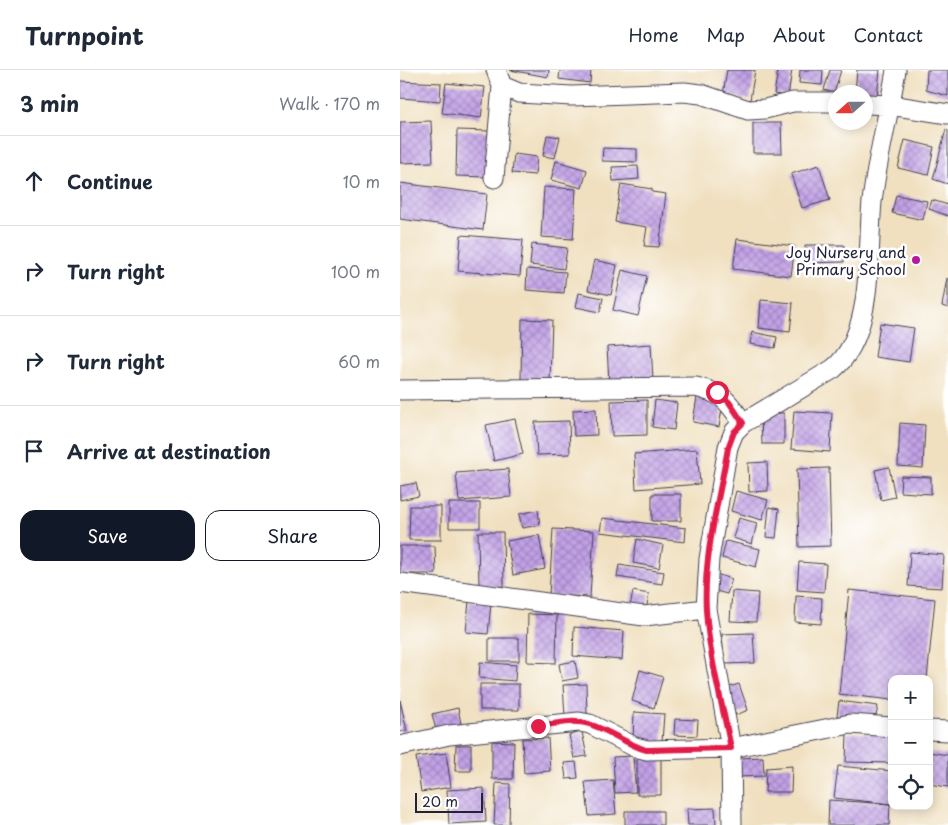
<!DOCTYPE html>
<html lang="en">
<head>
<meta charset="utf-8">
<style>
  :root { --surface:#fff; --page:#f2f2f3; --text:#1f2937; --muted:#747a83; --line:#e0e1e3; --accent:#111827 }
  body { margin:0; font-family:"Playpen Sans",sans-serif; background:var(--page); color:var(--text) }
  .controls { position:absolute; right:15px; bottom:15px; display:grid; overflow:hidden; border-radius:10px; box-shadow:0 2px 12px #0003 }
  .controls button { width:45px; height:45px; display:grid; place-items:center; padding:0; border:0; border-bottom:1px solid var(--line); background:var(--surface); color:var(--text); font:25px sans-serif }
  .compass { position:absolute; left:428px; top:15px; width:45px; height:45px; border-radius:50%; background:var(--surface); box-shadow:0 2px 12px #0003; rotate:249deg }
  .scale { position:absolute; left:15px; bottom:12px; width:68px; box-sizing:border-box; padding-left:5px; border:2px solid #22223b; border-top:0; font-size:14px; line-height:18px; white-space:nowrap; color:#22223b; -webkit-text-stroke:4px #fff; paint-order:stroke }
  .stop { position:absolute; width:15px; height:15px; margin:-11px; border:4px solid #e11d48; border-radius:50%; background:#fff }
  .stop.end { background:#e11d48; border-color:#fff; box-shadow:0 1px 5px #0008 }
  .list { margin:0; padding:0; list-style:none }
  h2 { display:flex; justify-content:space-between; align-items:center; height:65px; margin:0; padding:0 20px; font-size:21px }
  h2 small { font-size:16px; font-weight:400; color:var(--muted) }
  .list li { display:grid; grid-template-columns:32px 1fr auto; gap:15px; align-items:center; box-sizing:border-box; height:90px; padding:0 20px; border-top:1px solid var(--line) }
  .list b { display:block; font-size:19px; white-space:nowrap }
  .list em { font-size:16px; font-style:normal; color:var(--muted) }
  .actions { display:flex; gap:10px; padding:15px 20px }
  .actions a { flex:1; padding:11px 0; border:1px solid var(--accent); border-radius:15px; text-align:center; font-size:18px; color:var(--accent) }
  .actions .main { background:var(--accent); color:#fff }
  .icon { flex:none; width:28px; height:28px; fill:none; stroke:currentColor; stroke-width:2; stroke-linecap:round; stroke-linejoin:round }
  .map { position:relative; flex:none; width:548px; height:755px; overflow:hidden }
  header { display:flex; align-items:center; gap:30px; box-sizing:border-box; height:70px; padding:0 25px; background:var(--surface); border-bottom:1px solid var(--line) }
  header strong { font-size:24px }
  nav { display:flex; gap:28px; margin-inline-start:auto; font-size:18px }
  main { display:flex }
  aside { flex:1; background:var(--surface) }
  .map>svg:first-child { display:block }
  .building { fill:url(#building-cross-hatch) }
  .lines { fill:none; stroke-linecap:round; stroke-linejoin:round }
  .street-casing { stroke:#413e4f; stroke-width:21 }
  .street { stroke:#fff; stroke-width:19 }
  .route { stroke:#e11d48; stroke-width:6 }
  .poi-dot { fill:#b5179e; stroke:#fff; stroke-width:2 }
  .labels { text-anchor:middle; dominant-baseline:central; stroke-width:5; stroke-linejoin:round; paint-order:stroke }
  .poi-label { font-size:15px; fill:#22223b; stroke:#fff; text-anchor:end }
</style>
</head>
<body>
<header>
<strong>Turnpoint</strong>
<nav><a>Home</a><a>Map</a><a>About</a><a>Contact</a></nav>
</header>
<main>
<aside>
<h2>3 min<small>Walk · 170 m</small></h2>
<ul class="list">
<li><svg class="icon" aria-label="ahead" viewBox="0 0 24 24"><path d="M12 20V5M6 11l6-6 6 6"/></svg><div><b>Continue</b></div><em>10 m</em></li>
<li><svg class="icon" aria-label="right" viewBox="0 0 24 24"><path d="M7 20v-9h11M14 6l5 5-5 5"/></svg><div><b>Turn right</b></div><em>100 m</em></li>
<li><svg class="icon" aria-label="right" viewBox="0 0 24 24"><path d="M7 20v-9h11M14 6l5 5-5 5"/></svg><div><b>Turn right</b></div><em>60 m</em></li>
<li><svg class="icon" aria-label="arrive" viewBox="0 0 24 24"><path d="M6 21V4h12l-3 4 3 4H6"/></svg><div><b>Arrive at destination</b></div></li>
</ul>
<div class="actions"><a class="main">Save</a><a>Share</a></div>
</aside>
<div class="map">
<svg width="548" height="755" viewBox="0 0 548 755">
  <defs>
    <pattern id="building-cross-hatch" width="8" height="8" patternUnits="userSpaceOnUse" patternTransform="scale(1.25)"><rect width="8" height="8" fill="#c2a1e6"/><path d="M0 0l8 8M0 8l8-8" fill="none" stroke="#9d83bc"/></pattern>
  </defs>
  <rect width="100%" height="100%" fill="#fff"/>
  <filter id="ink" filterUnits="userSpaceOnUse"><feTurbulence type="fractalNoise" baseFrequency=".02" numOctaves="2"/><feDisplacementMap in="SourceGraphic" scale="10" xChannelSelector="R" yChannelSelector="G"/><feConvolveMatrix kernelMatrix="1 2 1 2 8 2 1 2 1" color-interpolation-filters="sRGB"/></filter>
  <filter id="wash" filterUnits="userSpaceOnUse"><feTurbulence type="fractalNoise" baseFrequency=".0096" numOctaves="4" result="noise"/><feDisplacementMap in="SourceGraphic" scale="20" xChannelSelector="R" yChannelSelector="G"/><feGaussianBlur stdDeviation="1.12" result="paint"/><feColorMatrix in="noise" values="0 0 0 0 0 0 0 0 0 0 0 0 0 0 0 0 0 1.4 0 .05"/><feComposite in="paint" operator="in"/></filter>
  <g filter="url(#wash)">
    <rect width="100%" height="100%" fill="#f0e0c0"/>
    <g id="blocks">
      <!-- building -->
      <path class="building" d="M110,0h39l-1,7z
        M160,0h31l-1,13 -31,-4z
        M327,0h28l-5,30 -27,-5z
        M378,0h14l-4,26 -14,-2z
        M400,0h23l-1,15 -23,-2z
        M430,0h11l-7,23 -10,-3z
        M457,0h23l-3,26 -22,-4z
        M527,0h21v26l-22,-6z
        M0,11l41,2 -1,18 -40,-3z
        M46,13l39,4 -4,31 -39,-5z
        M31,51l2,41 -33,1v-41z
        M353,53h28l1,30h-29z
        M546,59l2,1v54l-15,-5z
        M57,60l32,1 -1,46 -32,-1z
        M147,65l13,2 -5,21 -12,-2z
        M505,70l29,7 -6,28 -30,-7z
        M203,78l34,1v13l-35,-1z
        M114,84l23,3 -2,18 -23,-2z
        M156,91l31,9 -5,18 -31,-8z
        M419,95l11,35 -28,8 -11,-34z
        M238,96l1,13 -26,2 -1,-14z
        M0,113l87,11 -4,36 -83,-11z
        M221,114l31,5v3l14,2 -7,53 -15,-1 3,-19 -32,-5z
        M144,117l32,2 -3,50 -32,-2z
        M496,125l31,6 -4,19 -31,-7z
        M532,130l16,5v11l-19,-7z
        M61,165l62,5 -3,36 -62,-5z
        M337,169l58,7 -4,30 -58,-7z
        M132,174l35,4 -3,21 -34,-4z
        M405,175h39v17l-38,1z
        M194,190l23,5 -6,30 -23,-5z
        M127,199l39,3 -2,21 -38,-3z
        M222,200l25,6 -9,40 -25,-6z
        M547,208l1,1v29l-6,-2z
        M179,223l24,5 -3,14 -24,-5z
        M361,230l32,3 -3,29 -31,-4z
        M122,249l30,1 -2,61h-29z
        M480,253l34,5 -5,34 -34,-5z
        M352,262l25,5 -2,11 -25,-4z
        M251,274l2,36 -44,2 -2,-35z
        M297,327l26,5 -4,25 -26,-5z
        M247,330v35l-35,1 -1,-35z
        M255,330l22,3 -3,27 -22,-3z
        M196,339l1,26 -23,1 -1,-26z
        M394,341l38,2 -2,39 -39,-3z
        M361,343h23v31h-22z
        M115,349l8,35 -29,7 -8,-36z
        M169,351l1,33 -33,1 -2,-33z
        M500,353l25,2 -2,43 -25,-2z
        M297,379l3,35 -64,5 -2,-35z
        M367,392l1,29 -19,1 -1,-29z
        M489,397l6,30 -14,3 -6,-30z
        M429,398l2,78 -32,1 -2,-78z
        M108,399l3,28 -52,4 -3,-28z
        M501,406l30,1v17l-31,-2z
        M16,413l3,13 -19,4v-14z
        M336,421l32,9 -6,20 -31,-9z
        M252,424h29v27h-29z
        M49,433h31v25h-31z
        M10,436h31v34h-32z
        M369,437l10,2 -3,29 -10,-1z
        M138,440l2,15 -18,3 -3,-14z
        M202,448l84,10 -1,14 -85,-10z
        M339,448l18,5 -5,21 -19,-6z
        M153,459l41,2 -4,66 -41,-2z
        M78,462h25l1,54 -25,1z
        M139,465l6,34 -32,6 -6,-34z
        M237,469l26,6 -4,23 -26,-5z
        M326,471l34,8 -4,18 -34,-9z
        M0,476h35l1,28h-36z
        M510,482l34,3 -2,33 -34,-2z
        M399,492l27,2 -2,28 -27,-2z
        M219,495l45,7 -2,12 -45,-7z
        M316,504l16,5 -5,15 -15,-4z
        M449,520l86,9 -8,80h-35v21l-53,-6z
        M233,521l16,3 -3,16 -16,-3z
        M332,521l26,2 -2,29 -26,-1z
        M396,526l26,2 -1,26 -26,-2z
        M69,531l22,2 -3,31 -22,-2z
        M128,544l29,1 -1,48 -29,-1z
        M174,557l50,4 -2,29 -49,-4z
        M353,563l2,30 -31,1 -2,-30z
        M89,568h30v23h-30z
        M175,591l3,17 -16,3 -3,-17z
        M80,592l36,3 -1,16 -36,-3z
        M240,600l23,7 -9,31 -22,-7z
        M80,614h39v26h-39z
        M186,614l1,30 -22,2 -2,-31z
        M339,614l9,26 -12,5 -10,-27z
        M0,630l7,31 -7,1z
        M439,631l39,5 -3,15 -38,-5z
        M58,638l3,16 -25,6 -4,-16z
        M234,642l30,2 -2,28 -29,-2z
        M275,649l23,1 -1,16 -23,-1z
        M182,662l5,24 -13,2 -5,-23z
        M447,663l45,1v29l-46,-1z
        M148,668l2,33 -26,2 -2,-34z
        M92,671l22,1 -1,37h-21z
        M56,675h15v26h-16z
        M529,682l19,3v32l-19,-3z
        M46,683l5,34 -30,5 -5,-35z
        M233,686l3,36 -21,1 -2,-36z
        M363,687l1,19 -25,1 -1,-19z
        M237,688l24,1v36h-24z
        M176,692l2,16 -12,1 -2,-16z
        M392,696l-1,26h-26l1,-24z
        M438,696l54,5v33l-58,-6z
        M213,710l3,34 -27,2 -4,-34z
        M96,713l14,1 -1,41h-15z
        M84,718l2,34 -37,2 -2,-34z
        M429,730l61,4 -1,21h-61z
        M315,738l1,17h-28l-1,-16z
        M225,741h38v14h-38z"/>
    </g>
  </g>
  <g filter="url(#ink)">
    <use href="#blocks" fill-opacity="0" stroke="#413e4f" stroke-width="1"/>
    <g class="lines">
      <defs>
        <path id="street" d="M96,0l6,16 17,7 53,3 112,-4 17,2 47,16 17,-1 28,-7h43
          M466,34l24,1 58,9
          M94,108l8,-92
          M0,320l296,-3c28,7 31,13 47,36
          M0,513l244,33 62,-7
          M529,660l19,1
          M0,676l49,-11 130,-13 11,2 45,23 12,3 84,-2 119,-24 42,3
          M332,755l-1,-77 -25,-139 3,-50 19,-112 6,-15 9,-9 90,-54c42,-34 34,-117 39,-167 5,-44 17,-88 24,-132"/>
      </defs>
      <!-- street casing -->
      <use href="#street" class="street-casing"/>
      <!-- street -->
      <use href="#street" class="street"/>
    </g>
  </g>
  <g class="lines" filter="url(#ink)">
    <!-- route -->
    <path class="route" d="M138,656c17,-2 35,-7 51,-2 20,6 37,20 57,26l85,-2c-9,-45 -22,-92 -25,-138 -3,-54 13,-110 22,-162l6,-16 9,-9 -14,-21 -12,-10"/>
  </g>
  <!-- markers -->
  <circle class="poi-dot" cx="516" cy="190" r="5"/>
  <g class="labels">
    <!-- poi labels -->
    <g class="poi-label">
      <text x="506" y="181">Joy Nursery and<tspan x="506" dy="17">Primary School</tspan></text>
    </g>
  </g>
</svg>
<div class="controls">
<button>+</button>
<button>−</button>
<button><svg class="icon" aria-label="locate" viewBox="0 0 24 24"><circle cx="12" cy="12" r="6"/><path d="M12 2v4M12 18v4M2 12h4M18 12h4"/></svg></button>
</div>
<svg class="compass" viewBox="-18 -18 36 36"><path d="M0-13l5 13h-10z" fill="#e53935"/><path d="M0 13l5-13h-10z" fill="#747a83"/></svg>
<div class="scale">20 m</div>
<div class="stop" style="left:317px;top:322px"></div>
<div class="stop end" style="left:138px;top:656px"></div>
</div>
</main>
</body>
</html>
